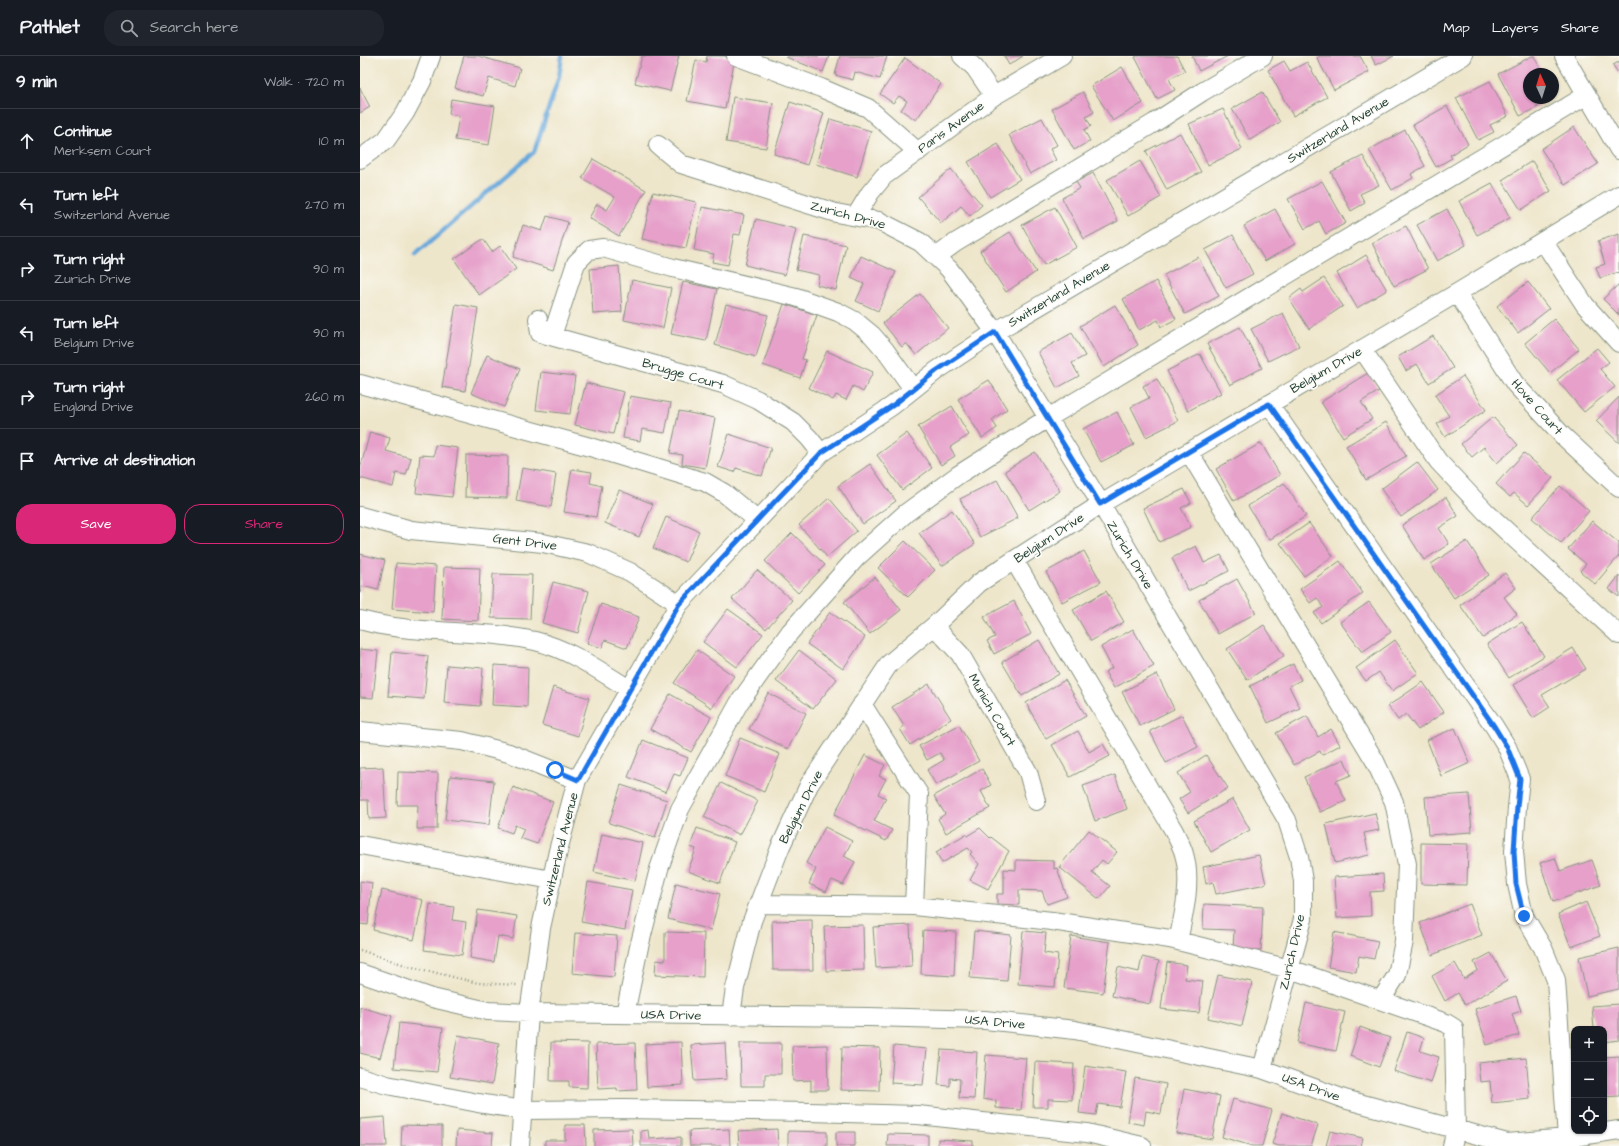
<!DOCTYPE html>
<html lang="en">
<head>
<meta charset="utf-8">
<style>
  :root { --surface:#171b24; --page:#20242c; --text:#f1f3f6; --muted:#9ea1a6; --line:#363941; --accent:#db2777 }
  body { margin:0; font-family:"Architects Daughter",sans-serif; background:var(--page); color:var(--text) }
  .controls { position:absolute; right:12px; bottom:12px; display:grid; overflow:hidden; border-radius:8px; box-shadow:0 1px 3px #0004 }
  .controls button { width:36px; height:36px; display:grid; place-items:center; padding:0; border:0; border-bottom:1px solid var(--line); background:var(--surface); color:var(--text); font:20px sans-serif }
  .compass { position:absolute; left:1163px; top:12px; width:36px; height:36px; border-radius:50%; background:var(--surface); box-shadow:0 1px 3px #0004; rotate:356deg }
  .stop { position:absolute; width:12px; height:12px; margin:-9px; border:3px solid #1a73e8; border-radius:50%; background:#fff }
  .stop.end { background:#1a73e8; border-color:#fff; box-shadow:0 1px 4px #0008 }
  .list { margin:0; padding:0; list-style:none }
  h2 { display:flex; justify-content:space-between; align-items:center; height:52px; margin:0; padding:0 16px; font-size:17px }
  h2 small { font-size:13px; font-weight:400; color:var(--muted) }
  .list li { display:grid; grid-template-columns:26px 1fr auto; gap:12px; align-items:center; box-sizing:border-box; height:64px; padding:0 16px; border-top:1px solid var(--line) }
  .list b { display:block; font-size:15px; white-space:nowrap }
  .list p { margin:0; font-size:13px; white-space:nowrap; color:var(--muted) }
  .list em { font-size:13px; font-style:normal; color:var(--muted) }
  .actions { display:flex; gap:8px; padding:12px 16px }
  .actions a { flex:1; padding:9px 0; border:1px solid var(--accent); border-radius:16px; text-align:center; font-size:14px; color:var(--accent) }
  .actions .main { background:var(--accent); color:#fff }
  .icon { flex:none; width:22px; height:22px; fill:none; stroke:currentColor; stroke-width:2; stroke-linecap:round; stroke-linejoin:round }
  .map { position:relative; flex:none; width:1259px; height:1090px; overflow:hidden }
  header { display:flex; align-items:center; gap:24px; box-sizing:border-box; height:56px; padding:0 20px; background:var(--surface); border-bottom:1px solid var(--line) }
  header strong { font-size:19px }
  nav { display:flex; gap:22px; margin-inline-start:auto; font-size:14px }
  .search { width:280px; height:36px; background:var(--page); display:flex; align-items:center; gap:10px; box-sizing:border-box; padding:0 14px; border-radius:16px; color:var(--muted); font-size:15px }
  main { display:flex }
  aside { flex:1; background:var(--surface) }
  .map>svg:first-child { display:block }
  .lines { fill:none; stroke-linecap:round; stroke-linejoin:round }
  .stream { stroke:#66a7da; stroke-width:4.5 }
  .building { fill:#e6a0ca }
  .minor-casing { stroke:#869280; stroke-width:20 }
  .path { stroke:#869280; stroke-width:2.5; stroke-dasharray:1 3; stroke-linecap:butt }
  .minor { stroke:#fff; stroke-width:18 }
  .route { stroke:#1a73e8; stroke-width:5 }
  .labels { text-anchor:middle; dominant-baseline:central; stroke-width:3.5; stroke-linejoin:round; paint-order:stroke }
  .street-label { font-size:13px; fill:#1f3d34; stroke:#fdfcf7 }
</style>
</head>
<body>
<header>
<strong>Pathlet</strong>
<div class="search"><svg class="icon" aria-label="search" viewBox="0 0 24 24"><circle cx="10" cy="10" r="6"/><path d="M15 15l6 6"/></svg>Search here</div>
<nav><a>Map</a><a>Layers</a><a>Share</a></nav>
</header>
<main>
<aside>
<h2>9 min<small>Walk · 720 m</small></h2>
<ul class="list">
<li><svg class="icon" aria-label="ahead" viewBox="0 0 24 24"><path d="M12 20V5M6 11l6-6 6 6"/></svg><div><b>Continue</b><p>Merksem Court</p></div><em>10 m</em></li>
<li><svg class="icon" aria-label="left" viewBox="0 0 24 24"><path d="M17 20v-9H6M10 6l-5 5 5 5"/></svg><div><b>Turn left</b><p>Switzerland Avenue</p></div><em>270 m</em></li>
<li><svg class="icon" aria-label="right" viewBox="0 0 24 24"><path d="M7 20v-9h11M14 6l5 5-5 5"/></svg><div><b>Turn right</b><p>Zurich Drive</p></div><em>90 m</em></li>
<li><svg class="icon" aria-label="left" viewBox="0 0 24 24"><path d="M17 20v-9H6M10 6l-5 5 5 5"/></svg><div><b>Turn left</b><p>Belgium Drive</p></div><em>90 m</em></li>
<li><svg class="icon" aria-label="right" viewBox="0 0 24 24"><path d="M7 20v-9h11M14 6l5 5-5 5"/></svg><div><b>Turn right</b><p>England Drive</p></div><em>260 m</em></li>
<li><svg class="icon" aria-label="arrive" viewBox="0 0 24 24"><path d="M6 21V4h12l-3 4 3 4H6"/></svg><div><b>Arrive at destination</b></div></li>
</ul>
<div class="actions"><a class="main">Save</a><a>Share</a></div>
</aside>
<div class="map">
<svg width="1259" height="1090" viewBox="0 0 1259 1090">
  <rect width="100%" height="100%" fill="#fdfcf7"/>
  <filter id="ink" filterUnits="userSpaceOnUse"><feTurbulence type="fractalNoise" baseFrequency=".025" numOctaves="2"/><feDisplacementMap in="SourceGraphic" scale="8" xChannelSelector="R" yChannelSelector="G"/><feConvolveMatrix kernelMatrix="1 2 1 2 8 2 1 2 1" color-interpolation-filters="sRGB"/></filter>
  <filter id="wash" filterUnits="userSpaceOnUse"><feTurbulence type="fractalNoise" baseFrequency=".012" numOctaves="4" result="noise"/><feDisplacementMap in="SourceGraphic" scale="16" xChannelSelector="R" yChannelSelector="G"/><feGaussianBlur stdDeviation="0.9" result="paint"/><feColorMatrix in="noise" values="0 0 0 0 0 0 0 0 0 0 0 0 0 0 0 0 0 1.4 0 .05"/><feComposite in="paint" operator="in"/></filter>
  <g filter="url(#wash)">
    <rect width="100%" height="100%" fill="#eee6cb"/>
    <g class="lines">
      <!-- stream -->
      <path class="stream" d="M55,199l119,-103 25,-75 3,-21"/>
    </g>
    <g id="blocks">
      <!-- building -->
      <path class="building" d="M104,0h14l42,12 -5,18 -26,-8 -6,18 -28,-8z
        M282,0h37l-9,35 -35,-8z
        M347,0h16l12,2 -10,50 -38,-7 9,-41 10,2z
        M427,0h42l-6,16 -37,-15z
        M480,0h47l-7,23 -25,-7 -2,8 -18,-5z
        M644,0h19l-14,9z
        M777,0h40l8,15 -16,8 6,11 -18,9 -22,-42z
        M832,0h36l-29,15z
        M960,0h40l9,16 -35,18 -17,-32z
        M1011,0h23l-18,9z
        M1172,0h2l9,18h-14v24h18l-11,5 2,4 -18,9 -22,-42z
        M545,2l36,26 -25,36 -15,-10 6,-9 -8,-5 -6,7 -13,-9z
        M924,5l6,10 17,-9 20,35 -34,19 -25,-46z
        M1259,6v13l-6,-10z
        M762,11l21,36 -30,18 -22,-35z
        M1130,25l18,35 -18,9 4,7 -16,8 -22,-42z
        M0,32l10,19 -10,6z
        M723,36l11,20 -8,5 5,9 -7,4 6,11 -16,9 -22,-41z
        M902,36l18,30 -30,18 -18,-31z
        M373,41l40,6 -7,45 -40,-6z
        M91,43l44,7 -6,39 -34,-5 4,-24 -10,-2z
        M430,46l34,11 -17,52 -33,-11z
        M1087,50l21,38 -18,11 2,3 -16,9 -23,-42z
        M863,53l19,40 -34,16 -19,-41z
        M682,62l15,27 -7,4 6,11 -26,14 -21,-39z
        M470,63l41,12 -14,46 -41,-13z
        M1214,71l24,37 -33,21 -24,-36z
        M1045,74l20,36 -14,8 2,4 -21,12 -23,-40z
        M820,77l21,39 -34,18 -21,-39z
        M638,88l22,35 -30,18 -22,-35z
        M1003,100l16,29 -19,9 5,9 -14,8 -20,-39z
        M233,103l53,31 -27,46 -30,-18 8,-14 10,6 8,-13 -33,-19z
        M780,105l21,36 -33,19 -21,-36z
        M1172,105l19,30 -30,19 -19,-30z
        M591,113l31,36 -12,11 -9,-10 -20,17 -23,-26z
        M733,117l25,48 -34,18 -22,-41 18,-10 -4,-6z
        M962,125l24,42 -20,11 -7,-13 -14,8 -17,-30z
        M1132,127l18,35 -33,17 -18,-34z
        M293,136l43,10 -10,46 -44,-9z
        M342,151l42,8 -4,20 -6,-1 -6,31 -16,-3 2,-8 -20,-4z
        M695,151l22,40 -33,18 -22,-40z
        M915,153l20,35 -30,17 -21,-35z
        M1087,153l19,36 -29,16 -20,-36z
        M187,160l21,6 -15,48 -40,-13 10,-32 19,6z
        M396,163l40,10 -11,46 -40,-10z
        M1046,170l22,43 -34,17 -22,-43z
        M650,176l26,40 -30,20 -26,-41z
        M1259,178v38l-19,6 -4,-11 9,-3 -7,-23z
        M873,179l20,39 -27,14 -21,-38z
        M444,180l42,9 -10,45 -19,-5 2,-10 -23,-5z
        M123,183l9,13 8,-6 16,23 -37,26 -25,-36z
        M1006,199l21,35 -30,18 -20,-35z
        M501,200l35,16 -18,39 -22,-10 8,-17 -13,-6z
        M838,201l21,39 -34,18 -21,-39z
        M259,210l3,46 -29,2 -3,-45z
        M964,222l19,28 -34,23 -20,-31 12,-9 2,3z
        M272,224l39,8 -8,40 -39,-8z
        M796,225l20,38 -15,8 -3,-7 -19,10 -16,-31z
        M323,226l34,7 -11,52 -35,-7z
        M1168,226l21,27 -31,24 -21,-27z
        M1259,228v31l-16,-16z
        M560,238l28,34 -32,27 -10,-12 -4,4 -19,-24z
        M96,248l22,4 -13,83 -23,-4z
        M366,248l42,11 -12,42 -41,-12z
        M424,248l33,11 -15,44 4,1 -6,18 -37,-13z
        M755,249l23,40 -34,22 -24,-41z
        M923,257l16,33 -31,15 -17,-32z
        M1194,263l25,30 -29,24 -25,-30z
        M880,271l22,41 -32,17 -23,-41z
        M712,277l13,23 -13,7 7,13 -22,12 -19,-36z
        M1073,280l20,32 -24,15 -12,-19 -11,7 -8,-14z
        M1237,292l12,14 -9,7 15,18 -31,25 -27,-32z
        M467,295l46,21 -10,20 -10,-6 -7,14 -10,-5 -3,5 -24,-12z
        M840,298l21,39 -33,18 -21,-40z
        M127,299l33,14 -16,38 -33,-14z
        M181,316l34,4 -5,38 -34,-4z
        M1008,317l11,18 -18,11 11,17 -29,18 -22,-35z
        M1103,320l23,34 -41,27 -8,-13 12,-8 -14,-21z
        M797,323l21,42 -32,16 -15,-30 18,-9 -6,-12z
        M629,324l18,29 -15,11 5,8 -15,10 -24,-39z
        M226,327l38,9 -11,42 -38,-9z
        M270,340l41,7 -6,30 -23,-4 -2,12 -17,-3z
        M1259,341v46l-23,-22z
        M592,350l17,29 -19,12 5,9 -14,9 -23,-38z
        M319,355l36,7 -10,50 -23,-4 1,-9 -13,-2z
        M757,356l17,33 -33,17 -18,-33z
        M1133,361l25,28 -21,18 -13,-16 -12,10 -11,-13z
        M1026,366l20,34 -40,24 -20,-34z
        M10,376l20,6 -4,13 25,7 -5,17 -10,-2 -3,14 -33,-9v-9z
        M547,377l25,35 -30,22 -25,-35z
        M369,378l42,14 -9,28 -26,-8 -2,4 -16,-5z
        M901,387l19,32 -46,26 -18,-32z
        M75,389l23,3 -6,49 -36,-4 4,-38 14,1z
        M675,396l25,39 -31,19 -24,-39z
        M1164,397l29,25 -25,27 -14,-12 -4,4 -14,-13z
        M106,399l42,1 -1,42 -42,-1z
        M1057,406l21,28 -37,27 -20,-28z
        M510,408l26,37 -33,23 -25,-38z
        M162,412l34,6 -5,33 -35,-6z
        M212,413l20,3 -2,11 12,3 -6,31 -32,-5z
        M637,424l21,38 -38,19 -20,-38z
        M924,427l22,33 -37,24 -21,-34z
        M1200,430l29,25 -28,32 -29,-25z
        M824,433l7,14 -10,5 10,19 -32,15 -16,-34z
        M259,434l34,14 -14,33 -34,-14z
        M1086,441l12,19 -19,12 10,16 -25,16 -22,-35z
        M469,442l28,33 -30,26 -28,-32z
        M592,454l23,34 -33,22 -23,-33z
        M306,461l33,14 -13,31 -33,-14z
        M1232,465l27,22v13l-24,28 -15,-13 6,-7 -18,-15z
        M949,467l24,33 -29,20 -24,-33z
        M432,477l33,32 -27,28 -33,-32z
        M545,485l30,29 -27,27 -30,-29z
        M1107,485l22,34 -35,23 -23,-34z
        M836,490l8,17 17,-8 8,16 -41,20 -16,-33z
        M724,495l17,31 -39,20 -16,-30z
        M0,498l25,6 -7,30 -16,-4 -2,7z
        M980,505l23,32 -42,30 -7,-10 9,-6 -6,-9 -7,5 -10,-14z
        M36,507l40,3 -3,46 -41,-3z
        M84,511l36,1 -2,53 -36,-2z
        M397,514l35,30 -26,29 -34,-30z
        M1145,517l11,15 -12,9 13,17 -34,24 -23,-33z
        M133,518l39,1 -2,44 -39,-1z
        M1259,520v21l-10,-8z
        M515,521l26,33 -31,24 -26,-32z
        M877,523l19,34 -38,21 -19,-34z
        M193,526l36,9 -11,42 -36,-10z
        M746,535l18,31 -33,19 -18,-31z
        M654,545l17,33 -37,20 -7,-13 8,-4 -11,-20z
        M1009,546l22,30 -29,20 -22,-30z
        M241,548l38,13 -12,31 -22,-8 -3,8 -15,-5z
        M368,553l35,25 -26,33 -34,-25z
        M470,556l35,25 -22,32 -36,-25z
        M1162,566l22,34 -35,22 -22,-34z
        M904,569l20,31 -37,24 -20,-31z
        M773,573l21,37 -40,22 -9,-16 7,-4 -11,-21z
        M679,584l20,34 -37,22 -20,-34z
        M1035,584l23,33 -26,18 -13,-19 -13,9 -10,-13z
        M1213,592l13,21 -44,26 8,12 -17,11 -20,-33z
        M0,593l18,2 -5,47 -13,-1z
        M337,594l37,26 -22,32 -38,-25z
        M439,594l38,29 -24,30 -37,-28z
        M32,596l36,4 -4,43 -36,-3z
        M933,608l8,16 -12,6 11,22 -32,15 -18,-37z
        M87,609l36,3 -3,38 -36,-3z
        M134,609l34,2 -1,40 -35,-2z
        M797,618l17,35 -34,17 -18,-34z
        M705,624l21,36 -40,23 -20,-36z
        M1063,626l21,30 -26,18 -12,-16 -8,6 -10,-14z
        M569,628l22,35 -41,26 -10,-16 4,-3 -12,-19z
        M193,631l36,11 -11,38 -36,-11z
        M408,637l38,20 -18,36 -39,-20z
        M310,638l41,23 -20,35 -41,-23z
        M822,659l16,32 -32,16 -16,-32z
        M947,660l11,21 13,-8 9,16 -18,10 -2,-4 -26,14 -18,-32z
        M599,669l20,36 -43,24 -9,-15 17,-10 -4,-7 -13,7 -8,-14z
        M1095,672l15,35 -29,13 -14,-36z
        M718,675l11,21 14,-8 7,12 -40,21 -18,-32z
        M380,682l40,16 -16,38 -39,-16z
        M283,684l45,18 -8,18 -6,-2 -8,18 -38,-15z
        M505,699l20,10 -6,11 7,3 -8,15 8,4 -12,23 18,9 -6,11 -52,-26z
        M846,699l22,33 -40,25 -9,-14 11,-7 -12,-19z
        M984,703l7,16 -15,6 10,20 -26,11 -16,-35z
        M23,711l3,51 -17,1 -1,-19h-8v-32z
        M622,713l9,16 -10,6 9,17 -44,25 -8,-14 7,-5 -11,-18z
        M38,716l40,1 -1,56h-20l1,-24h-21z
        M755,719l12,34 -32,12 -12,-35z
        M90,720l44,5 -5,44 -44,-5z
        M361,727l37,18 -18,34 -36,-18z
        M261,729l46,15 -12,38 -46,-15z
        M153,731l40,15 -16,42 -17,-6 4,-9 -9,-4 -3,8 -14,-5z
        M1109,738l3,38 -44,3 -3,-38z
        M873,743l17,31 -39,22 -17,-31z
        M1015,757l4,17 -15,3 5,22 -34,8 -9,-39z
        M465,771l27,14 -8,15 11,6 -12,23 -11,-5 -6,12 -17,-8 7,-15 -10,-6z
        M337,772l38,14 -15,41 -32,-12 8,-22 -6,-2z
        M620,772l10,10 1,-1 18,14 -21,38 -18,-9 9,-16 -9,-10 2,-2 -4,-4 -26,15 -6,-11 30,-18 1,2z
        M729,774l28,22 -10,12 -5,-4 -10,12 18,14 -11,13 -40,-32z
        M242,778l41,9 -8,38 -41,-9z
        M1061,787l47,1 -1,41 -46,-1z
        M899,799l7,29 -50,10 -3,-12 -7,2 -3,-17z
        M1195,802l5,13 32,-11 9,25 -48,17 -13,-39z
        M656,804l38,1v8l3,-1 10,29 -20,7 -5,-13 -23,-1v15l-22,-1v-10h7v-25l12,1z
        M1023,818l1,17 -14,1 1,24 -34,2 -3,-41z
        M0,825l12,2 -4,42 -8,-1z
        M228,826l44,8 -7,40 -44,-8z
        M316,827l44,11 -9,36 -43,-11z
        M22,834l41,10 -9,40 -41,-10z
        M1226,846l14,34 -29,11 -13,-33z
        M70,848l24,3 -2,13 14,2 -4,33 -38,-5z
        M844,848l59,3 -2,43 -28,-1 1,-19 -31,-1z
        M1110,848l12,31 -50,20 -12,-32z
        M118,854l39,6 -4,23 -15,-3 -4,26 -24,-4z
        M452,864l1,50h-40l-1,-49z
        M503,869l1,45 -38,1 -2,-45z
        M550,869l2,41 -36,2 -3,-41z
        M563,874l33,2 -2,44 -33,-2z
        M614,875l37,4 -4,46 -37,-3z
        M663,875l23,2 -2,20 14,2 -3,32 -37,-3z
        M305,876l39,1 -1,44 -48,-2 1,-15 9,1z
        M974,876l44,9 -4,18 -15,-3 -3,16 -28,-5z
        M215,877l42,3 -3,41 -42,-4z
        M711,880l39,6 -7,51 -39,-5z
        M1259,892v41l-32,7 -8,-39z
        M1131,897l16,28 -42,24 -7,-12 -13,8 -13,-25 23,-13 9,16 14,-9 -4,-8z
        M782,901l17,4 -9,43 -38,-8 6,-29 21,5z
        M807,906l20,3 -2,14 18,2 -4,32 -38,-4z
        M858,919l34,7 -10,44 -34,-8z
        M1156,940l5,15 -9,3 7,21 -32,10 -12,-36z
        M946,947l39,9 -9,39 -39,-8z
        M1259,948v36l-15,2v-13h-10l-2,-23z
        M0,951l32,9 -12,42 -20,-5z
        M39,967l44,5 -6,44 -43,-4z
        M1000,971l30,11 -11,29 -29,-11z
        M1047,976l17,6 -4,13 19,6 -8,26 -37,-12z
        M98,979l41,8 -7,41 -42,-7z
        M191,986l37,1 -1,45 -18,-1v-6h-19z
        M321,986l2,43 -36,2 -2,-43z
        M275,987l2,47 -20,1v-3l-19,1 -2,-45z
        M365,987l2,36 -33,2 -3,-36z
        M380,987h41v31h-16v12h-24z
        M467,989l1,45h-17v-10l-18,1 -1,-35z
        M534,990l33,3 -4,36 -32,-2z
        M482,991l38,1 -1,43 -38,-1z
        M581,994l36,2 -3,47 -15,-1 1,-19 -10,-1v8l-12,-1z
        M626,999l40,3 -5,52 -25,-2v-7l-13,-2z
        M1259,1000v40l-15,1v-40z
        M1166,1002l4,41 -38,4 -2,-22 -10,1 -2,-19z
        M675,1006l39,2 -2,36 -24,-1v8h-15z
        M725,1010l41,6 -6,35 -22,-3 -2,11 -17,-2z
        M775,1022l31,6 -5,30 -15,-3 -2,14 -16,-3z
        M824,1033l36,7 -8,43 -36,-6z
        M873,1043l39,11 -10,36h-10l-30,-9z
        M922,1057l36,12 -7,21h-32l-7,-2z
        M25,1061l2,29h-27v-27z
        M42,1069l40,1v20h-41z
        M205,1069h20l1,21h-41v-6h20z
        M272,1073l1,17h-39v-16z
        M369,1073l1,17h-40l-1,-15z
        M417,1073l1,17h-39l-1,-15z
        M97,1074l36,3 -1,13h-36z
        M288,1074l1,9 32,-2v9h-40v-15z
        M428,1075l39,1v14h-39z
        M970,1075l33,7 -2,8h-35z
        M476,1076h19v14h-19z
        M528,1078l40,1v11h-41z
        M578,1083l35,2v5h-35z"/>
    </g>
  </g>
  <g filter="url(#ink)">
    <use href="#blocks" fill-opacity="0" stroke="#869280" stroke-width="1"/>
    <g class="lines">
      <defs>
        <path id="minor" d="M376,0l85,32 47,20 50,44
          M602,0l13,12 19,28
          M1204,0l55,94
          M298,89l23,19 155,49 43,8 41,21 29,27 46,63 106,172 186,316 12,37 4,24v38l-41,150
          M0,103l26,-19 19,-27 17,-32 9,-25
          M496,160l14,-23 14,-17 110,-80 68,-40
          M1183,185l42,64 34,38
          M576,201l19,-14 199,-120 48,-31 61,-36
          M1097,237l58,91 48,52 56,52
          M178,263l2,14 183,51 35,16 35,22 16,16 12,15
          M192,280l24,-73 13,-13 14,-2 70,20 123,29 42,15 17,9 17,14 13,15 28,39
          M1002,293l76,112 48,51 133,123
          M0,328l230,63 115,35 19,11 33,27
          M909,348l225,322 13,21 13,32 -3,28 -3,44 3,33 7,32 19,32 13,32 11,158
          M829,396l186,309 19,41 13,62 -3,77 -7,34 -16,25
          M0,460l51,14 132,13 45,10 42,19 49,32
          M654,504l160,271c3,7 8,15 10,23 8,27 0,60 -6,87
          M0,564c57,16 117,8 175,21 34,8 65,30 94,48
          M574,570l26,28 68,118 8,29
          M502,648l57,90 -5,112
          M0,675l102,10 47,12 68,27
          M0,789l192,35
          M399,848l155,2 138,15 118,18 120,30 156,54 8,5 2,102 -4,16
          M0,917l72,25 56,13 41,2 340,4 116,3 90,10 187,39 82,30 163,44 60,-5 52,-8
          M265,958l14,-67 20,-78 21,-60 59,-106 51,-71 67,-75 49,-44 52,-38 90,-57 539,-323
          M371,960l4,-28 17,-67 28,-73 29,-63 80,-121 45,-38 45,-43 122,-79 356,-211 162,-98
          M0,1021l27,8 91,18 45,7 101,-1 185,3 109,3 169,18 55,13
          M160,1090l9,-133 12,-85 17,-77 19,-71 102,-176 142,-151 71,-47 44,-35 59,-39 468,-276"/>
      </defs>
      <!-- minor casing -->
      <use href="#minor" class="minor-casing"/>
      <!-- path -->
      <path class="path" d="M0,894l48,16 70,17 39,2"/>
      <!-- minor -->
      <use href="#minor" class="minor"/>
    </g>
  </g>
  <g class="lines" filter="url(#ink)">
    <!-- route -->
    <path class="route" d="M195,714l23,10 101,-176 101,-108 41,-43 71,-47 44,-35 59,-39 105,172 169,-100 225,322 13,21 13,32 -3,28 -3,44 2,33 8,32"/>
  </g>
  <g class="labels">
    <!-- street labels -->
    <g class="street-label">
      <text transform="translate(591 71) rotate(-36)">Paris Avenue</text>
      <text transform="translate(978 74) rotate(-31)">Switzerland Avenue</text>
      <text transform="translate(488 159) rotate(15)">Zurich Drive</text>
      <text transform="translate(699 238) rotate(-31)">Switzerland Avenue</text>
      <text transform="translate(966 314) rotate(-30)">Belgium Drive</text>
      <text transform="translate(323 318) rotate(16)">Brugge Court</text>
      <text transform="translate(1177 351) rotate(48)">Hove Court</text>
      <text transform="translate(689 482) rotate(-33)">Belgium Drive</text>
      <text transform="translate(165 486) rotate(7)">Gent Drive</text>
      <text transform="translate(770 499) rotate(59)">Zurich Drive</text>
      <text transform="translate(632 654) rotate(60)">Munich Court</text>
      <text transform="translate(441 751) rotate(-63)">Belgium Drive</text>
      <text transform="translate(200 793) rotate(-76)">Switzerland Avenue</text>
      <text transform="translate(932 896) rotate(-77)">Zurich Drive</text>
      <text transform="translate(311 959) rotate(1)">USA Drive</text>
      <text transform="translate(635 966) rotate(5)">USA Drive</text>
      <text transform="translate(951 1031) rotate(20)">USA Drive</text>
    </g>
  </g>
</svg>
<div class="controls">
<button>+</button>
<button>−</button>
<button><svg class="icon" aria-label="locate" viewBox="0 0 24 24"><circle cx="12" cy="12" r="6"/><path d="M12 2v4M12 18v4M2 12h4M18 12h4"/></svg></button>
</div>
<svg class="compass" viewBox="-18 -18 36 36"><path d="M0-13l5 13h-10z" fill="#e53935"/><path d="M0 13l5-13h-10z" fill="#9ea1a6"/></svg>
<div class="stop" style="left:195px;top:714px"></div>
<div class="stop end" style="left:1164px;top:860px"></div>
</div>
</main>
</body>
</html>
